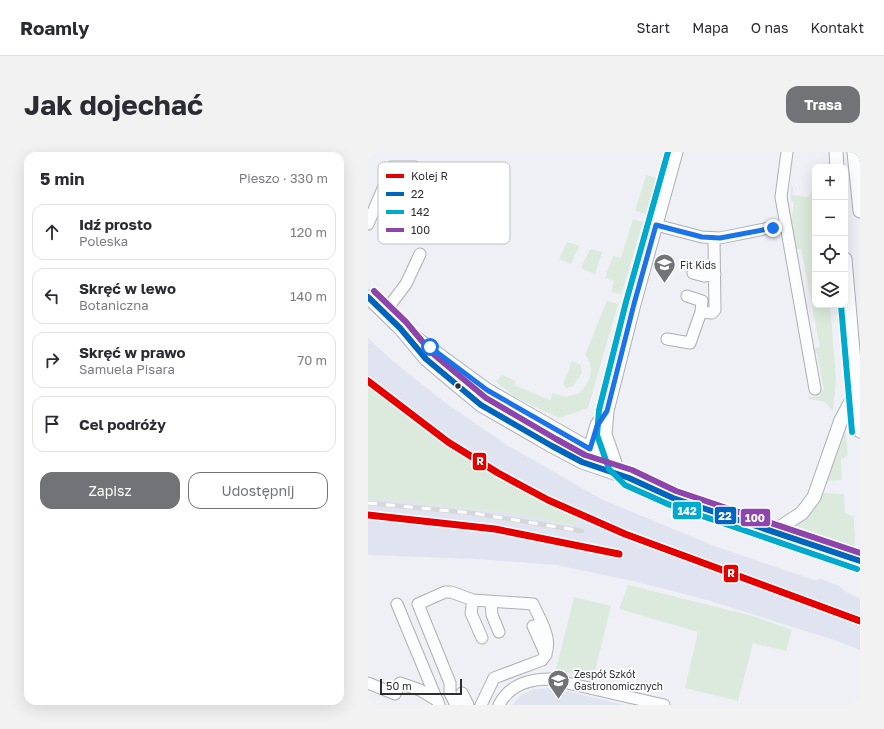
<!DOCTYPE html>
<html lang="pl">
<head>
<meta charset="utf-8">
<style>
  :root { --surface:#fff; --page:#f2f2f3; --text:#2b2b33; --muted:#7c7c81; --line:#e1e1e2; --accent:#717377 }
  body { margin:0; font-family:"Golos Text",sans-serif; background:var(--page); color:var(--text) }
  .controls { position:absolute; right:12px; top:12px; display:grid; overflow:hidden; border-radius:8px; box-shadow:0 4px 16px #0002 }
  .controls button { width:36px; height:36px; display:grid; place-items:center; padding:0; border:0; border-bottom:1px solid var(--line); background:var(--surface); color:var(--text); font:20px sans-serif }
  .scale { position:absolute; left:12px; bottom:10px; width:82px; box-sizing:border-box; padding-left:4px; border:2px solid #2e2f33; border-top:0; font-size:11px; line-height:14px; white-space:nowrap; color:#2e2f33; -webkit-text-stroke:3px #fff; paint-order:stroke }
  .stop { position:absolute; width:12px; height:12px; margin:-9px; border:3px solid #1a73e8; border-radius:50%; background:#fff }
  .stop.end { background:#1a73e8; border-color:#fff; box-shadow:0 1px 4px #0008 }
  .list { margin:0; padding:0; list-style:none }
  h2 { display:flex; justify-content:space-between; align-items:center; height:52px; margin:0; padding:0 16px; font-size:17px }
  h2 small { font-size:13px; font-weight:400; color:var(--muted) }
  .list li { display:grid; grid-template-columns:26px 1fr auto; gap:12px; align-items:center; box-sizing:border-box; height:56px; margin:0 8px 8px; padding:0 8px; border:1px solid var(--line); border-radius:12px }
  .list b { display:block; font-size:15px; white-space:nowrap }
  .list p { margin:0; font-size:13px; white-space:nowrap; color:var(--muted) }
  .list em { font-size:13px; font-style:normal; color:var(--muted) }
  .actions { display:flex; gap:8px; padding:12px 16px }
  .actions a { flex:1; padding:9px 0; border:1px solid var(--accent); border-radius:12px; text-align:center; font-size:14px; color:var(--accent) }
  .actions .main { background:var(--accent); color:#fff }
  .icon { flex:none; width:22px; height:22px; fill:none; stroke:currentColor; stroke-width:2; stroke-linecap:round; stroke-linejoin:round }
  .map { position:relative; flex:none; width:492px; height:553px; overflow:hidden; border-radius:12px }
  header { display:flex; align-items:center; gap:24px; box-sizing:border-box; height:56px; padding:0 20px; background:var(--surface); border-bottom:1px solid var(--line) }
  header strong { font-size:19px }
  nav { display:flex; gap:22px; margin-inline-start:auto; font-size:14px }
  .intro { display:flex; align-items:center; justify-content:space-between; box-sizing:border-box; height:96px; padding:0 24px }
  h1 { margin:0; font-size:28px }
  .button { padding:10px 18px; border-radius:12px; background:var(--accent); color:#fff; font-size:14px; font-weight:700 }
  main { display:flex; gap:24px; padding:0 24px }
  aside { flex:1; background:var(--surface); border-radius:12px; box-shadow:0 4px 16px #0002 }
  .map>svg:first-child { display:block }
  .built { fill:#e0e4f1 }
  .green { fill:#dbeadc }
  .lines { fill:none; stroke-linecap:round; stroke-linejoin:round }
  .minor-casing { stroke:#adafb3; stroke-width:13 }
  .major-casing { stroke:#adafb3; stroke-width:15 }
  .minor { stroke:#fcfdfe; stroke-width:11 }
  .major { stroke:#fcfdfe; stroke-width:13 }
  .rail-casing { stroke:#d6d7d9; stroke-width:4.5 }
  .rail { stroke:#fff; stroke-width:3; stroke-dasharray:9; stroke-linecap:butt }
  .bus-1-casing { stroke:#fff; stroke-width:9 }
  .bus-2-casing { stroke:#fff; stroke-width:9 }
  .bus-3-casing { stroke:#fff; stroke-width:9 }
  .bus-1 { stroke:#0065bd; stroke-width:6 }
  .bus-2 { stroke:#00a9ce; stroke-width:6 }
  .bus-3 { stroke:#8e44ad; stroke-width:6 }
  .rail-1-casing { stroke:#fff; stroke-width:10 }
  .rail-1 { stroke:#e50000; stroke-width:7 }
  .route { stroke:#1a73e8; stroke-width:5 }
  .bus-dot { fill:#2e2f33; stroke:#fff; stroke-width:1.5 }
  .labels { text-anchor:middle; dominant-baseline:central; stroke-width:3.5; stroke-linejoin:round; paint-order:stroke }
  .poi-label { font-size:10px; fill:#2e2f33; stroke:#fff; text-anchor:start }
  .key { fill:#fff; stroke:#c0c1c2; stroke-width:1 }
  .key-label { font-size:11px; fill:#2e2f33 }
  .line-badge { stroke:#fff; stroke-width:1.5 }
  .badge-label { font-size:11px; text-anchor:middle; font-weight:bold; fill:#fff }
</style>
</head>
<body>
<header>
<strong>Roamly</strong>
<nav><a>Start</a><a>Mapa</a><a>O nas</a><a>Kontakt</a></nav>
</header>
<div class="intro"><h1>Jak dojechać</h1><a class="button">Trasa</a></div>
<main>
<aside>
<h2>5 min<small>Pieszo · 330 m</small></h2>
<ul class="list">
<li><svg class="icon" aria-label="ahead" viewBox="0 0 24 24"><path d="M12 20V5M6 11l6-6 6 6"/></svg><div><b>Idź prosto</b><p>Poleska</p></div><em>120 m</em></li>
<li><svg class="icon" aria-label="left" viewBox="0 0 24 24"><path d="M17 20v-9H6M10 6l-5 5 5 5"/></svg><div><b>Skręć w lewo</b><p>Botaniczna</p></div><em>140 m</em></li>
<li><svg class="icon" aria-label="right" viewBox="0 0 24 24"><path d="M7 20v-9h11M14 6l5 5-5 5"/></svg><div><b>Skręć w prawo</b><p>Samuela Pisara</p></div><em>70 m</em></li>
<li><svg class="icon" aria-label="arrive" viewBox="0 0 24 24"><path d="M6 21V4h12l-3 4 3 4H6"/></svg><div><b>Cel podróży</b></div></li>
</ul>
<div class="actions"><a class="main">Zapisz</a><a>Udostępnij</a></div>
</aside>
<div class="map">
<svg width="492" height="553" viewBox="0 0 492 553">
  <rect width="100%" height="100%" fill="#eef0f6"/>
  <!-- built -->
  <path class="built" d="M0,186l26,24 53,42 60,41 96,55 114,47 100,34 2,-3 20,8 9,7 12,5v52l-23,-9 -130,-41 -74,-19 -77,-16 -79,-6 -109,-4v-60l3,3 140,15 64,13 3,-8 -40,-19 -76,-43 -35,-23 -59,-46z
    M183,536l12,5 4,-2 58,14h-113l9,-10 13,-6z"/>
  <!-- green -->
  <path class="green" d="M278,23l11,3 -11,36 -11,-3z
    M447,29v124h15l6,73 -3,33 -8,-9 -16,-3 -1,-6 2,4 6,-1v-4l8,-2 -7,-37 -3,1 -1,-5 7,-2 -19,-98 -7,1 -4,-21 4,-27 -3,-1v-16l2,2 -1,8 17,2z
    M265,67l10,3 -22,73 -10,-4 3,-10 -9,-3 8,-22 8,2z
    M199,90l12,4 -8,18 -12,-5z
    M222,97l12,3 -7,22 -14,-6z
    M239,149l11,3 -30,104 -29,10 -44,-21 -19,-15 6,-7 14,6 -2,4 36,15 3,-7 12,4 14,-4c11,-10 17,-25 6,-38z
    M204,209l9,4 1,8 -9,13 -7,2 -3,-4z
    M0,234c65,53 134,97 210,132l-2,8 -65,-13 -143,-15z
    M477,275l3,28 -7,5 1,20 -16,1z
    M454,341l22,1 1,19 9,4 1,30 -62,-22 19,-15z
    M260,433l128,32 36,13 -6,21 -33,-8 -15,58 -53,-13 13,-56 -79,-23z
    M206,445l37,9 -18,73 -37,-10z"/>
  <g class="lines">
    <defs>
      <path id="minor" d="M419,0l-6,45 34,192
        M0,72l24,-57h23
        M288,73l46,12 18,1 64,-13
        M325,121l11,3 11,-2
        M319,144l15,5 -1,11
        M16,161l22,-29 14,-30
        M299,187l23,4 11,-31 11,1 3,-3 -1,-72
        M105,448l-2,13 11,25
        M123,450l1,13 7,17
        M29,452l42,101
        M165,474l13,29
        M0,531l27,11 5,-11 20,7 18,11
        M94,541l6,12
        M88,553l-6,-12v-10l-32,-79 27,-12h6l22,8 60,4c7,16 23,39 9,56l-48,18 -13,27
        M131,553c10,-20 30,-26 51,-26l114,26"/>
      <path id="major" d="M468,0l1,15
        M486,0l6,59
        M477,107l15,172
        M0,145l32,31 26,31 32,27 23,19 71,41 30,16 47,16 44,20 187,63
        M44,183l75,55 103,59 27,18
        M222,297l7,-24 8,-11
        M248,314l-11,-32 2,-23 27,-107 42,-152
        M405,380l29,-19 12,-16 27,-77 15,-28"/>
    </defs>
    <!-- minor casing -->
    <use href="#minor" class="minor-casing"/>
    <!-- major casing -->
    <use href="#major" class="major-casing"/>
    <!-- minor -->
    <use href="#minor" class="minor"/>
    <!-- major -->
    <use href="#major" class="major"/>
    <defs>
      <path id="rail" d="M0,351l104,10 110,18"/>
    </defs>
    <!-- rail casing -->
    <use href="#rail" class="rail-casing"/>
    <!-- rail -->
    <use href="#rail" class="rail"/>
    <defs>
      <path id="bus-1" d="M0,145l32,31 26,31 55,46 71,41 30,16 47,16 44,20 187,63"/>
      <path id="bus-2" d="M300,0l-42,150 -27,108 -2,25 12,34 16,16 45,20 187,64
        M473,153l11,127"/>
      <path id="bus-3" d="M6,139l32,31 26,31 54,45 70,41 29,16 47,15 44,21 184,62"/>
    </defs>
    <!-- bus-1 casing -->
    <use href="#bus-1" class="bus-1-casing"/>
    <!-- bus-2 casing -->
    <use href="#bus-2" class="bus-2-casing"/>
    <!-- bus-3 casing -->
    <use href="#bus-3" class="bus-3-casing"/>
    <!-- bus-1 -->
    <use href="#bus-1" class="bus-1"/>
    <!-- bus-2 -->
    <use href="#bus-2" class="bus-2"/>
    <!-- bus-3 -->
    <use href="#bus-3" class="bus-3"/>
    <defs>
      <path id="rail-1" d="M0,229l80,61 50,31 50,27 77,34 235,87
        M0,363l127,14 124,25"/>
    </defs>
    <!-- rail-1 casing -->
    <use href="#rail-1" class="rail-1-casing"/>
    <!-- rail-1 -->
    <use href="#rail-1" class="rail-1"/>
  </g>
  <g class="lines">
    <!-- route -->
    <path class="route" d="M62,195l57,43 103,59 7,-23 10,-15 27,-107 22,-79 46,12 18,1 53,-10"/>
  </g>
  <!-- icons -->
  <defs>
    <symbol id="school-pin" viewBox="-11 -11 22 30"><path d="M0 17L-7.5 6A9.5 9.5 0 1 1 7.5 6Z" fill="#717377" stroke="#fff"/><path d="M0-5L7-2L0 1L-7-2ZM-4 1L0 2.5L4 1V4Q0 6-4 4Z" fill="#fff"/></symbol>
  </defs>
  <g fill-rule="evenodd">
    <use href="#school-pin" x="284" y="100" width="25" height="34"/>
    <use href="#school-pin" x="178" y="516" width="25" height="34"/>
  </g>
  <!-- markers -->
  <circle class="bus-dot" cx="90" cy="234" r="3.5"/>
  <g class="labels">
    <!-- poi labels -->
    <g class="poi-label">
      <text x="312" y="113">Fit Kids</text>
      <text x="206" y="522">Zespół Szkół<tspan x="206" dy="12">Gastronomicznych</tspan></text>
    </g>
  </g>
  <!-- legend -->
  <rect x="10" y="10" width="132" height="82" rx="6" class="key"/>
  <rect x="18" y="22" width="18" height="4" fill="#e50000"/>
  <rect x="18" y="40" width="18" height="4" fill="#0065bd"/>
  <rect x="18" y="58" width="18" height="4" fill="#00a9ce"/>
  <rect x="18" y="76" width="18" height="4" fill="#8e44ad"/>
  <g class="key-label">
    <text x="43" y="28">Kolej R</text>
    <text x="43" y="46">22</text>
    <text x="43" y="64">142</text>
    <text x="43" y="82">100</text>
  </g>
  <g class="line-badge">
    <rect x="104" y="300" width="15" height="19" rx="4" fill="#e50000"/>
    <rect x="304" y="349" width="30" height="19" rx="4" fill="#00a9ce"/>
    <rect x="346" y="354" width="23" height="19" rx="4" fill="#0065bd"/>
    <rect x="372" y="356" width="31" height="19" rx="4" fill="#8e44ad"/>
    <rect x="355" y="412" width="16" height="19" rx="4" fill="#e50000"/>
  </g>
  <g class="badge-label">
    <text x="112" y="313">R</text>
    <text x="319" y="363">142</text>
    <text x="357" y="368">22</text>
    <text x="387" y="370">100</text>
    <text x="363" y="425">R</text>
  </g>
</svg>
<div class="controls">
<button>+</button>
<button>−</button>
<button><svg class="icon" aria-label="locate" viewBox="0 0 24 24"><circle cx="12" cy="12" r="6"/><path d="M12 2v4M12 18v4M2 12h4M18 12h4"/></svg></button>
<button><svg class="icon" aria-label="layers" viewBox="0 0 24 24"><path d="M12 4l9 5-9 5-9-5zM3 14l9 5 9-5"/></svg></button>
</div>
<div class="scale">50 m</div>
<div class="stop" style="left:62px;top:195px"></div>
<div class="stop end" style="left:405px;top:76px"></div>
</div>
</main>
</body>
</html>
